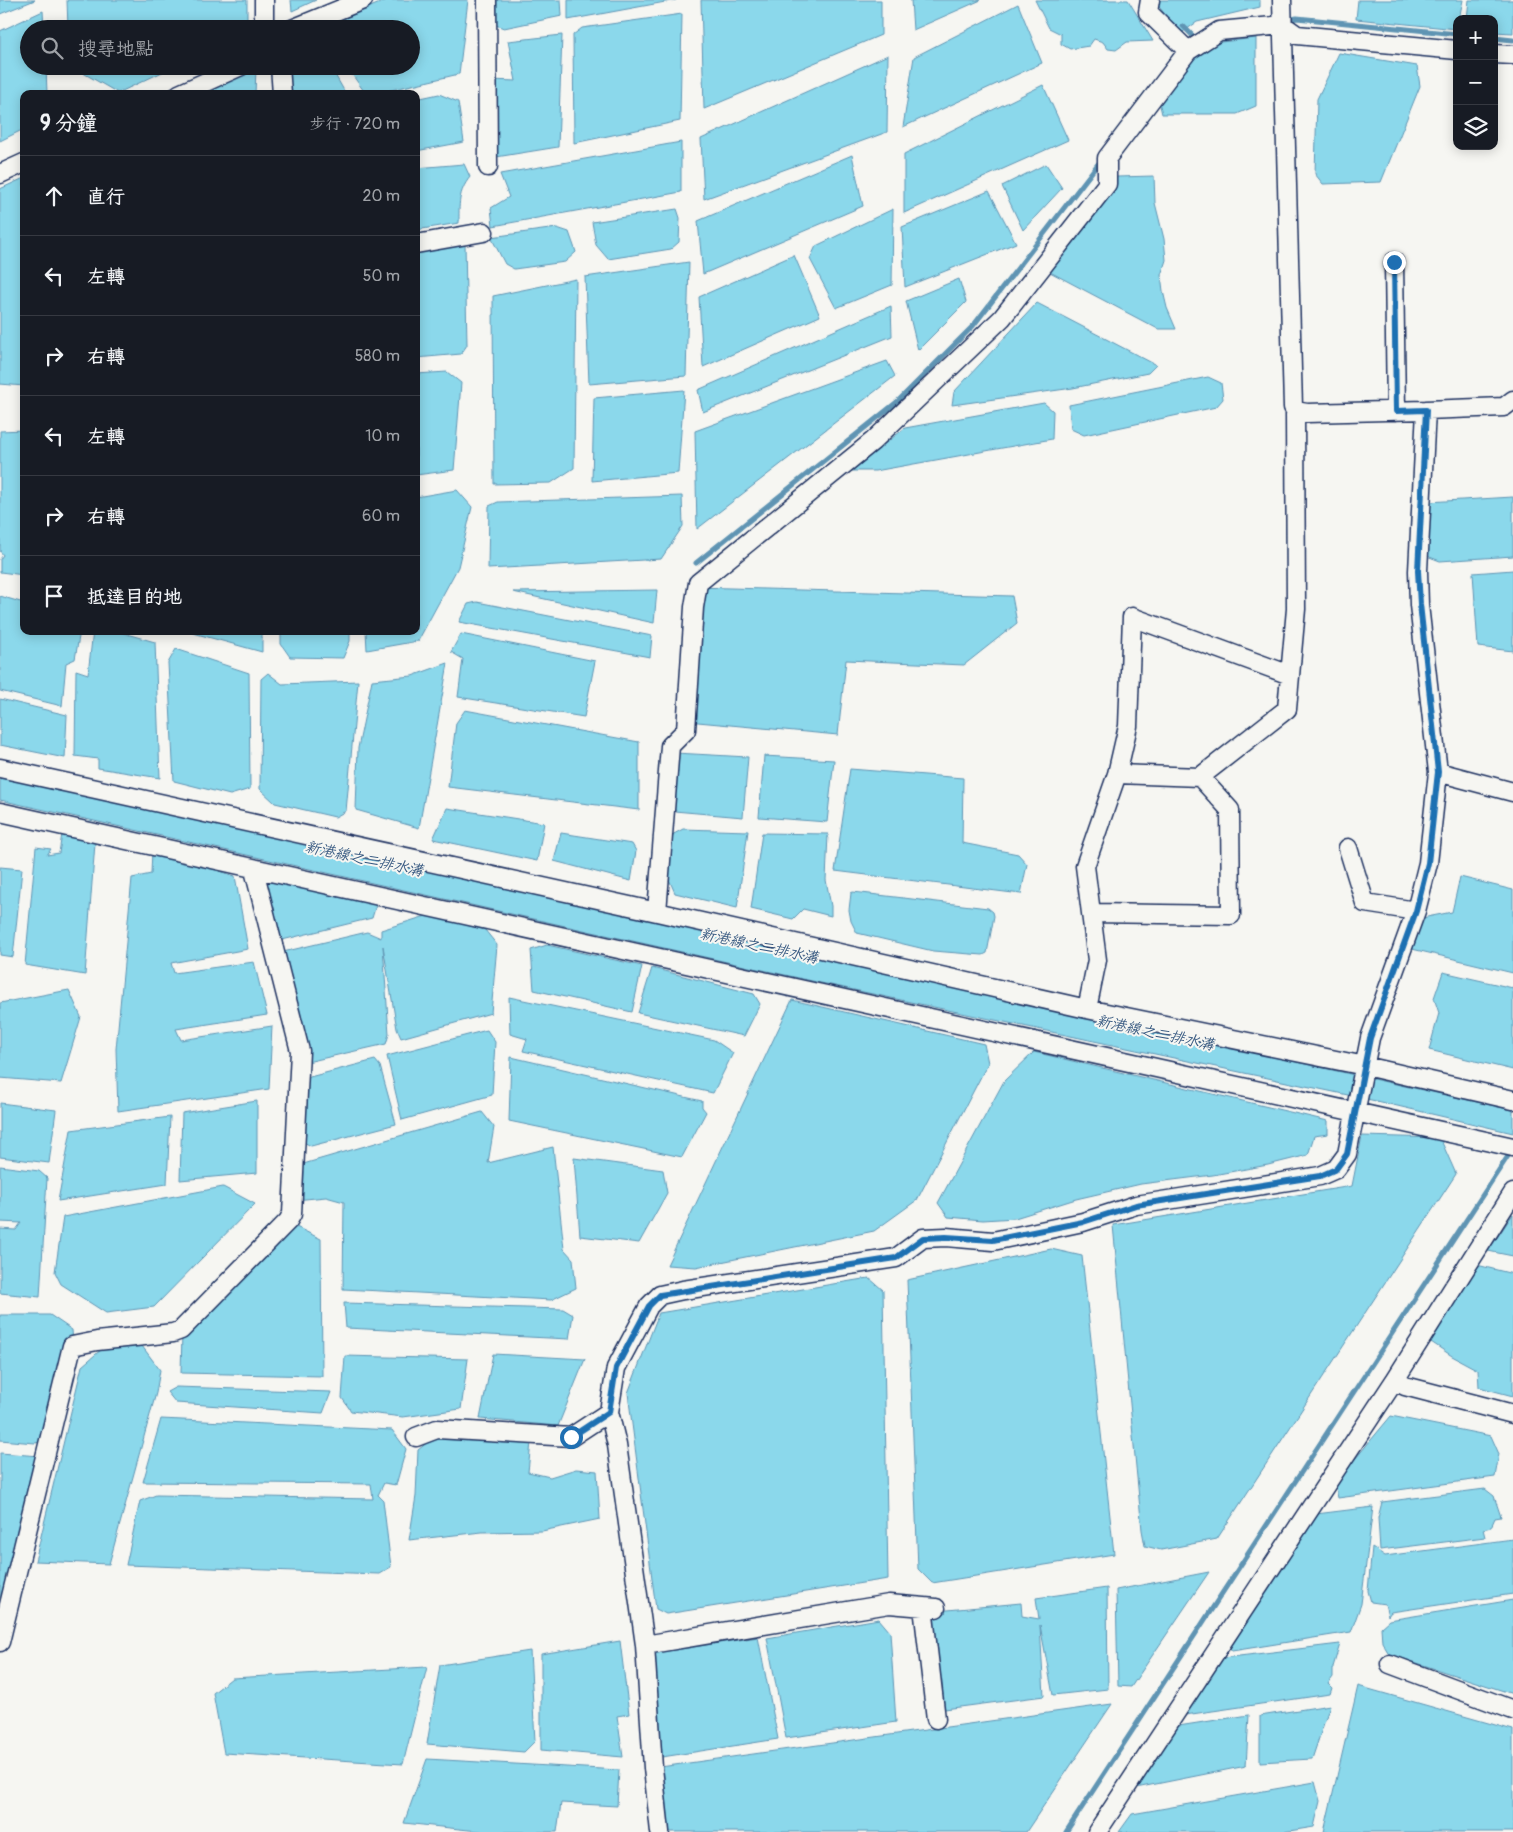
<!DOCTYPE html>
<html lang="zh-TW">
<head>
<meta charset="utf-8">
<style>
  :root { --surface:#171b24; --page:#20242c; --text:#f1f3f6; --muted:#9ea1a6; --line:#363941 }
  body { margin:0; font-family:Pangolin,"LXGW WenKai TC",sans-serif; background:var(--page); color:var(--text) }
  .controls { position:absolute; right:15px; top:15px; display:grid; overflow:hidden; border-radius:10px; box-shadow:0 2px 12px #0003 }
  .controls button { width:45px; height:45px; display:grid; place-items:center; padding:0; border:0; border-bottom:1px solid var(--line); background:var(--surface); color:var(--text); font:25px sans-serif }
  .stop { position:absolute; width:15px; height:15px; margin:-11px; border:4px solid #1f6fb2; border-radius:50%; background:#fff }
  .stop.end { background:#1f6fb2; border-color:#fff; box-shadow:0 1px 5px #0008 }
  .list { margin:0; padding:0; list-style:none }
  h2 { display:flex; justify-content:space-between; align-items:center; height:65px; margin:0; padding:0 20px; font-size:21px }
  h2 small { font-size:16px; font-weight:400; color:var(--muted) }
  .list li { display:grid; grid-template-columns:32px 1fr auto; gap:15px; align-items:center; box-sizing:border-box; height:80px; padding:0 20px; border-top:1px solid var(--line) }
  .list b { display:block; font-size:19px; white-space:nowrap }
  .list em { font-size:16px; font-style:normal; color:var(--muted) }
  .icon { flex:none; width:28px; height:28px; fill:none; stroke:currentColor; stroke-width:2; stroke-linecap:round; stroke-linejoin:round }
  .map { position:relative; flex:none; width:1513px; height:1832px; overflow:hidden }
  .search { position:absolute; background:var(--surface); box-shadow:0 2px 12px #0003; left:20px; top:20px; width:400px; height:55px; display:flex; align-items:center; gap:12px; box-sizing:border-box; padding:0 18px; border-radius:28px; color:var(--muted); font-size:19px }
  .panel { position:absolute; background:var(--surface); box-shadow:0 2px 12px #0003; left:20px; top:90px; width:400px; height:545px; border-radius:10px }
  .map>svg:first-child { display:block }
  .water { fill:#8bd8eb; stroke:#5e94b3 }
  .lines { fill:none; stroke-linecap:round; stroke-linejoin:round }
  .stream { stroke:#5e94b3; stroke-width:5 }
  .minor-casing { stroke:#1b2f5e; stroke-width:21 }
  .minor { stroke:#f6f6f2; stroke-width:18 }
  .route { stroke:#1f6fb2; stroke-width:6 }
  .labels { text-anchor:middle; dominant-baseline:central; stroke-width:4; stroke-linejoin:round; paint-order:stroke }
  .water-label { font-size:15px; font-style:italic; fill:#375981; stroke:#f6f6f2 }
</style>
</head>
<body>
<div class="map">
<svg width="1513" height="1832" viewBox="0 0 1513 1832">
  <rect width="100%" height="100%" fill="#f6f6f2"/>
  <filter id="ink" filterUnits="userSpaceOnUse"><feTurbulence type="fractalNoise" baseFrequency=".02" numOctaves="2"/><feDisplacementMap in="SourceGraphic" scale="10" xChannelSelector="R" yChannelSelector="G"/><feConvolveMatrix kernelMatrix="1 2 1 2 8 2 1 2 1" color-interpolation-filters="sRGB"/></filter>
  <g filter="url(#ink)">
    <!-- water -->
    <path class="water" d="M0,0h35l-35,14z
      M67,0h180v29h-179z
      M291,0h25l-24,11z
      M387,0h81l-9,74 -85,20h-8l-20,-28h65v-37h-85l-1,-3z
      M490,0h71l1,16 -58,12 -14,-5z
      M568,0h108l-108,20z
      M701,0h180v35l-177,74z
      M911,0h70l-68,30z
      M1035,0h93l25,41 -26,1 -11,8 -8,-1 -5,-7 -9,-3 -5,7 -19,3 -9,-5v-10l-12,-6z
      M1156,0h104v7l-63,15 -17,12 -24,-31z
      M1358,0h105l-4,19h-2v10l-101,-10z
      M1469,0h44v33l-19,-1v-13h-27z
      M1018,4l24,59 -139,64 11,-70z
      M43,11l1,18h-15v37h17l1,28h-23v35l-24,12v-110z
      M682,14l-2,107 -106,22 -1,-108 9,-7z
      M562,35l-4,112 -62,10 -6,-77 26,1 -8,-40z
      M1256,38v68l-19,8h-75l-4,-17 45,-53z
      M1339,53l78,13 3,20 -39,96 -58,2 -8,-10 2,-75z
      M888,55l-1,77 -183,67 -3,-60z
      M71,66h104l-57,27z
      M310,66h20l16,28h-57v-20z
      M256,68l-1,26h-59z
      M1043,85l25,55 -164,73v-59z
      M439,94l19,8 6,40 -48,9v-52z
      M681,142v50l-188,34 -2,-18 18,-11 -9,-23z
      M852,155l11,51 -160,68 -5,-53z
      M464,164l6,13c-12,15 -11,28 -11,46l-43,7v-62z
      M1046,164l16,24 -39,42 -21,-44z
      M1154,176l1,27 9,36 2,21 -5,15 2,16 4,17 9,21h-18l-108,-57 67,-95z
      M24,178v208l-24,-2v-195z
      M989,191l27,52 -111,44 -3,-60z
      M677,209l3,9 -1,24 -8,7 -63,10 -12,-14 -4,-23z
      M893,209l-1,76 -56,23 -26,-49 6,-13z
      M557,228l12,4 7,20 -11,10 -51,7 -9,-5 -14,-27z
      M465,243l2,102 -6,9 -45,4v-108z
      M794,255l26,61 -117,51 -4,-70z
      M689,262l-3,114 -97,8 -4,-107z
      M576,279l-2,189 -23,15 -57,1 -1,-188z
      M959,279l7,23 -48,48 -12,-49z
      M1037,303l119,62 -8,8 -75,15 -121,17 2,-13z
      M891,306l1,30 -189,76 -5,-22z
      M887,361l8,15 -198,153 -2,-98z
      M447,372l14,11 -7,87 -38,5v-101z
      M1208,377l13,6 2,16 -7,8 -132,28 -13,-6 -2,-24z
      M684,390l-6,83 -86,8 2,-83z
      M1044,403l9,8 -1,28 -177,32h-25l55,-43z
      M24,430v145l-24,-3v-13l3,-4 -3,-4v-120z
      M457,490l15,17 -14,60 -40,74 -51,9 -1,-19h50v-134z
      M682,496l1,30 -22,33 -173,10 1,-63 9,-4z
      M1513,497v59l-73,5 -13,-5 1,-54z
      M1513,570v81l-35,-4 -5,-74z
      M695,587l317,9 5,27 -53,42 -118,-5 -8,75 -151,-14z
      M657,590l-3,33 -141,-31z
      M0,596l24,7v28h56l-5,28 -9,4 -4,43 -62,-15z
      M477,602l175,34 -2,21 -191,-35 9,-18z
      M93,631h23l39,11 5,136 -62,-10v-9l-23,-3 1,-86 12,4z
      M186,631h76v21z
      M281,631h69v10l-7,17 -53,-1 -9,-13z
      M461,634l134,27 -11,56 -126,-20 5,-38 -12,-7z
      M176,649l73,24 1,116 -20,6 -56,-14 -6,-118z
      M448,663l-29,165 -63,-18 2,-62 14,-68 40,-4z
      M268,673l14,11 76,-3 -12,130 -11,6 -60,-14 -15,-14 1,-110z
      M0,699l67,16 -2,43 -65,-13z
      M465,710l174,32v68l-191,-23 8,-64z
      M675,753l73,4 -5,60 -69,-6z
      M764,756l70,4 -7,62 -68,-5z
      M850,769l113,9 -1,65 56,11 9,10 -6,30 -186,-23z
      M0,775l1513,335v23l-137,-32 -555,-118 -821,-183z
      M447,808l97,15 -7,38 -104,-22z
      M683,829l65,2 -11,77 -62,-15 -7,-16 4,-42z
      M561,833l71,11 4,7 -5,30 -77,-20z
      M762,833l66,1 -2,46 5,26v10l-28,-7 -10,10 -42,-10z
      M62,834l33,9 -10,132 -60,-10 11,-118 15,2 -4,6 12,-2z
      M152,850l83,26 13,73 -77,14 3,10 80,-11 13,53 -91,14 5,11 91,-14 -3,63 -151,22 -2,-62 16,-171 19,-4z
      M0,867l22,2 -9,88 -13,-2z
      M1460,877l53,13v83l-101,-24 5,-30 35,-7z
      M264,880l112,25 -4,13 -98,24z
      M853,892l135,16 5,4 1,4 -7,37 -4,2 -50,-4 -76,-18 -6,-12 -2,-11 2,-17z
      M429,915l56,15 12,15 -6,68 -90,25 -4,-9 -14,-83 6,88 -3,10 -79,18 -24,-110 84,-20 14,6v-8z
      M547,945l95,21 -10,46 -98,-22 -3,-40z
      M652,968l102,26 6,10 -16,32 -106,-23z
      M1443,972l70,16v82l-84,-20 10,-37 -5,-15z
      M69,990l12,27 -20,66 -61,-5v-75z
      M509,997l205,43 19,13 -20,40 -190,-42 4,-12 -17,-5z
      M792,1000l192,44 4,19 -71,137 -43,31 -178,36 -29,-2z
      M487,1030l8,12 -3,53 -90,25 -15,-64z
      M1034,1052l294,69v13l-14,2 -6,19 -40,10 -55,10 -72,9 -65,15 -61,19 -32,2 -35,-3 -10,-14 66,-122z
      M511,1057l191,44v6l4,5 -24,45 -173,-36z
      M375,1060l5,6 16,58 -85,22 -15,-8 6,-59z
      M257,1101v72l-77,7 2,-67z
      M0,1103l56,7 -7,53 -49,-6z
      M482,1112l12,15 -6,36 65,-16 11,102 9,10 3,29 -25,12 -208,-11 1,-87 -18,-5 -31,3 -2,-33z
      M170,1117l-3,67 -109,17 13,-71z
      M1362,1136l78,2 16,36 -239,365 -56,11 -16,-4 -3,-16 -29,-305 239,-39z
      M574,1158l89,12 4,23 -28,50 -59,-7z
      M0,1166l39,5 8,7 -7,119 -40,-4v-64l16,1 5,-7 -21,-1z
      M223,1187l32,17 -101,103 -48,6 -45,-29 -6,-12 8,-55z
      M1513,1214v42l-25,-5z
      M292,1225l29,14 1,137 -141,-3 1,-40z
      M1051,1249l31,7 32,298 -182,29 -14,-14 -11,-289z
      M1477,1265l36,9v122l-34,-9 -1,-17 -26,-14 -24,-16z
      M869,1278l14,12 5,289 -222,35 -10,-5 -28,-216 31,-80z
      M344,1303l219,6 10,6 -4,24 -223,-11z
      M0,1315h50l22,15 1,14 -26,97 -12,2 -35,-3z
      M142,1346l18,24 -4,23 -47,171 -74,-3 47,-195 20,-17z
      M493,1354l92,5 -27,67 -78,-7z
      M345,1356l123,3 -7,50 -58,8 -52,-6 -9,-13z
      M176,1387l155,5 -8,21 -147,-10 -9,-11z
      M1391,1416l100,20 8,18 -4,23 -157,21 -3,-15z
      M161,1419l231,11 14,19 -10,36 -12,-2 -6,12 5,5 8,67 -12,7 -253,-9 14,-64 16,-6 217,4 -2,-15 -228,-2z
      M434,1437l97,5 -3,30 22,5 26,-8 21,2 3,48 -58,12 -60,1 -73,8 7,-44 2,-46z
      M0,1453l40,3 -40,171z
      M1485,1489l9,7 7,21 -6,1 -4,9 -8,2 2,8 -105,13 -2,-32 4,-16z
      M1373,1507l-12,97 -10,28 -119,19 -7,-11 91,-126z
      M1513,1539v55l-122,18 -3,4 -3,-12 -14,-2 -3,-11 4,-44 13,9z
      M1209,1572l-78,115 -13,-1 -2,-96z
      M1107,1588l1,101 -55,6 -13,-70 4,71 -107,14 -11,-88 11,-11 84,-8 1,13 17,3 -3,-21z
      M1513,1600v94l-124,-40 -7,-12 -1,-15 8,-7z
      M879,1619l11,13 6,90 -110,16 -19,-100z
      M758,1637l20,102 -116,18 -14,-103z
      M620,1641l9,73 -12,2 6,41 -82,-7v-96z
      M1340,1644l-7,23v10l-5,7 4,4 -2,6 -152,22 36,-57z
      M530,1651l5,90 -11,11 -97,-8 13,-79z
      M427,1667l-24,97 -179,-11 -11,-60 19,-15z
      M1358,1686l155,44v102h-189z
      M1112,1704l-86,128h-366l-7,-64z
      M1330,1705l-18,54 -52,3v-46z
      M1249,1715l-3,51 -120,24 46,-63z
      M427,1759l192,11 -2,36 -56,-3 -4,29h-70l-83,-9z
      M1315,1782l5,19 -6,26 -31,5h-164l13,-18z"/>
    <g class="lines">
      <!-- stream -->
      <path class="stream" d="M1285,20l12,-2 160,16
        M1183,26l12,12
        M1494,38l19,2
        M696,563l201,-161 76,-76 128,-166
        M1066,1832l446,-682"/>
      <defs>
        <path id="minor" d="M264,0v25l5,4
          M487,0l1,167
          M1150,0l-2,12 40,39
          M292,29l71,-29
          M1494,54l19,1
          M280,66l2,28
          M179,94l62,-28
          M0,174l24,-11
          M416,244l68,-12
          M1394,262l2,149
          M1426,410l78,-3 9,-7
          M0,768l657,144 430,97 278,57 148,34
          M1438,772l75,20
          M1200,777l87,-68 9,-100 -1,-198
          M0,812l1513,335
          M1348,848l17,55 51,8
          M657,912l13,-166 16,-16 8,-123 4,-24 175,-142 129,-123 105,-134v-26l81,-107 31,-20 64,-6 14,10 160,15
          M1091,913l140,2 -1,-105 -30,-33 -83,-3
          M1087,1009l10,-49 -12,-94 32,-92 11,-48 4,-109 158,58
          M1513,1193l-118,187 10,6 108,28
          M416,1437l21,-8 134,8 38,-25
          M923,1607l13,112
          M0,1642l72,-296 25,-5 76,-8 8,-3 107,-109 4,-7 8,-163 -46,-181
          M645,1645l244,-41 47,4
          M1390,1664l123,46
          M660,1832l-7,-64 -8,-123 -28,-200 -8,-33 7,-44 33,-62 11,-11 23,-5 213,-32 27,-20 23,-1 47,4 90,-19 53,-17 184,-29 16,-7 11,-15 23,-116 46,-127 12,-48 10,-91 -19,-167 -1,-34 8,-161 -119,3 -12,-2 -2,-4 -11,-407
          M1097,1832l298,-452"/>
      </defs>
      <!-- minor casing -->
      <use href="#minor" class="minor-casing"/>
      <!-- minor -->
      <use href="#minor" class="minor"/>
    </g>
  </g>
  <g class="lines" filter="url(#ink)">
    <!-- route -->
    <path class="route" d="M571,1437l38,-25 7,-44 33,-62 11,-11 236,-37 27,-20 23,-1 47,3 90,-18 53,-17 184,-29 16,-7 11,-15 23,-116 46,-127 12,-48 10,-91 -18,-168 -2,-33 8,-161 -30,1 -2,-149"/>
  </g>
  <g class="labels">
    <!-- water labels -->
    <g class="water-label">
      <text transform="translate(364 859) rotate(12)">新港線之二排水溝</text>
      <text transform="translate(759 946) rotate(12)">新港線之二排水溝</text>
      <text transform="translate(1155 1033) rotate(12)">新港線之二排水溝</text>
    </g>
  </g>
</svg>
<div class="controls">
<button>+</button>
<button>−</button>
<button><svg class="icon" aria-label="layers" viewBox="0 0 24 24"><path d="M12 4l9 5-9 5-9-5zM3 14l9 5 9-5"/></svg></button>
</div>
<div class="stop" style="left:571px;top:1437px"></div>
<div class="stop end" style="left:1394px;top:262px"></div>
<div class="search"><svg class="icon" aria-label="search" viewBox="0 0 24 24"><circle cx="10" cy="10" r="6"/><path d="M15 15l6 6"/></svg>搜尋地點</div>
<section class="panel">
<h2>9 分鐘<small>步行 · 720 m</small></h2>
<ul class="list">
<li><svg class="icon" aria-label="ahead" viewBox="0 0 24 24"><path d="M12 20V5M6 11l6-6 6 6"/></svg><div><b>直行</b></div><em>20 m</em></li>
<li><svg class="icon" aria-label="left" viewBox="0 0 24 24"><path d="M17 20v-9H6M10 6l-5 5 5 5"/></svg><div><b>左轉</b></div><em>50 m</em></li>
<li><svg class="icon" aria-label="right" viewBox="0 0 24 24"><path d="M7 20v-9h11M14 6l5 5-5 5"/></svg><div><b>右轉</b></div><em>580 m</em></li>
<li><svg class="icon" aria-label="left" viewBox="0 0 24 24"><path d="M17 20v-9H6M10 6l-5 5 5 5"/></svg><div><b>左轉</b></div><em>10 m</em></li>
<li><svg class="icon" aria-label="right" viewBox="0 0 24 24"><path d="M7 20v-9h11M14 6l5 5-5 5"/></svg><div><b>右轉</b></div><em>60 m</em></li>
<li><svg class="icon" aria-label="arrive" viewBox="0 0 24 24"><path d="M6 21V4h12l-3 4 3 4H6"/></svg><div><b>抵達目的地</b></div></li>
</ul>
</section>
</div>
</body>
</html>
